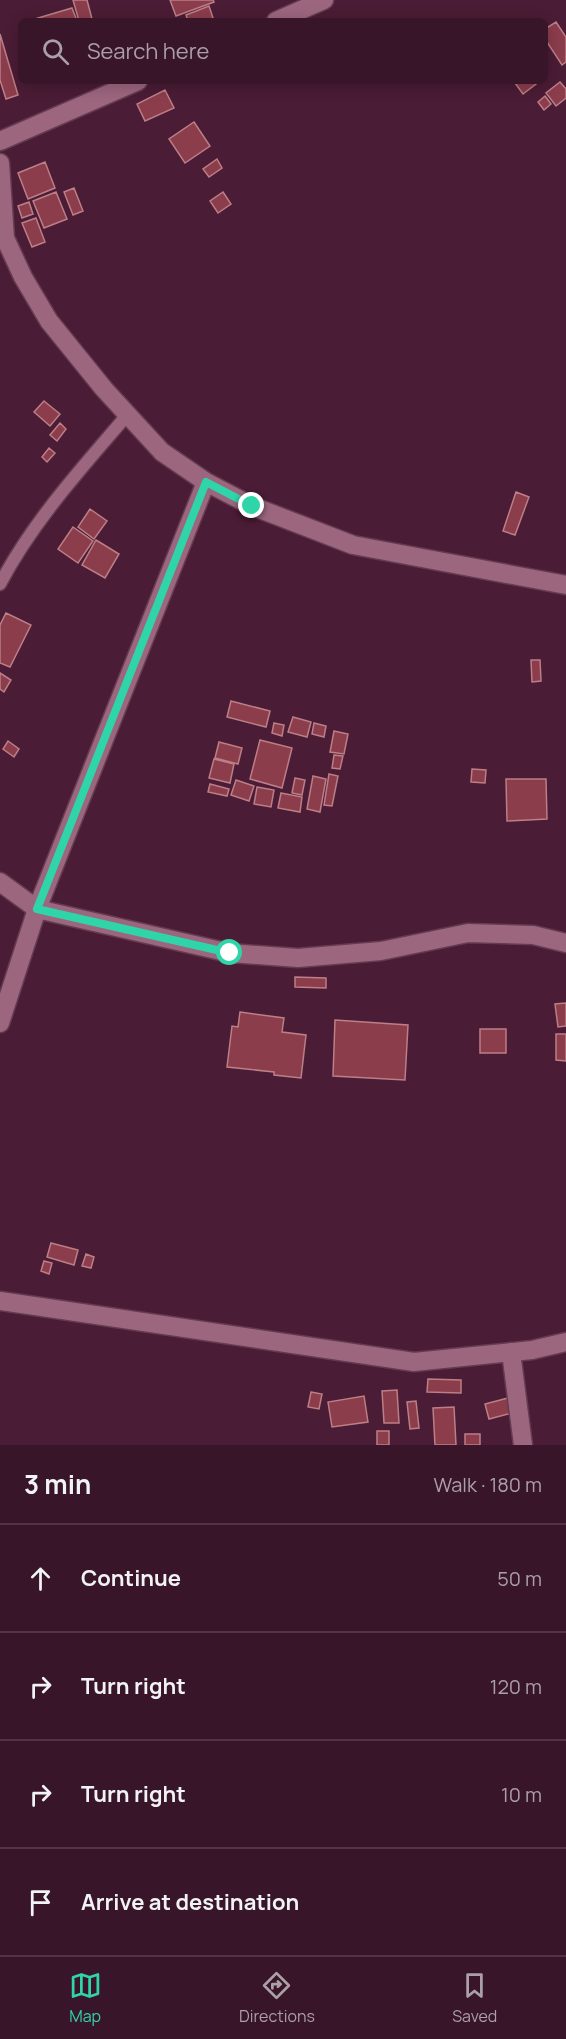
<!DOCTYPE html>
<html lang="en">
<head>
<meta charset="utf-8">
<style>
  :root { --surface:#381528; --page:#432234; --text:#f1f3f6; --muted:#ab9fa8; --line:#523445; --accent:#30d4a9 }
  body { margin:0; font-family:Manrope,sans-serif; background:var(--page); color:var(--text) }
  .stop { position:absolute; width:18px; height:18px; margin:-14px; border:4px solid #30d4a9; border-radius:50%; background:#fff }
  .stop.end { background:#30d4a9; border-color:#fff; box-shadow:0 2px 6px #0008 }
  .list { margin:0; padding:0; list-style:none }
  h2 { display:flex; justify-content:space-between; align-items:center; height:78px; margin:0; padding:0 24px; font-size:26px }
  h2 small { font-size:20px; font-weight:400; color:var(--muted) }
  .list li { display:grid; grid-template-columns:39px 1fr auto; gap:18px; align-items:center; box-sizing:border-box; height:108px; padding:0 24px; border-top:2px solid var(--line) }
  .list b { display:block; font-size:22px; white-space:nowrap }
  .list em { font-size:20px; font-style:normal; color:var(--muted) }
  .icon { flex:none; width:33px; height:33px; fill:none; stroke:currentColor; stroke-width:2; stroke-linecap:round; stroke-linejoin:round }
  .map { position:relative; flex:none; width:566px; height:1445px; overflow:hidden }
  .search { position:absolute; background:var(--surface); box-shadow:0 3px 15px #0003; left:18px; right:18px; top:18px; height:66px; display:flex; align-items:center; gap:15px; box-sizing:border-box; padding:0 21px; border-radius:9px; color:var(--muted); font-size:22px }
  .sheet { height:510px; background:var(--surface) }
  nav { display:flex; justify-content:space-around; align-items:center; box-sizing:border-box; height:84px; border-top:2px solid var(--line); background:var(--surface); font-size:16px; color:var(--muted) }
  nav a { display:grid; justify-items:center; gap:3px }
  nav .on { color:var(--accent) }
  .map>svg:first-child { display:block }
  .building { fill:#8b3d4c; stroke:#bc7e87; stroke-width:1.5 }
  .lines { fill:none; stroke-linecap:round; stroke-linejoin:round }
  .lane-casing { stroke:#643b51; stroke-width:15 }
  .street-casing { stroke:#643b51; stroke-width:21 }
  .secondary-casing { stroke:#643b51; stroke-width:21 }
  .lane { stroke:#9c667f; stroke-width:12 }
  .street { stroke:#9c667f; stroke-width:18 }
  .secondary { stroke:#9c667f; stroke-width:18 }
  .route { stroke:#30d4a9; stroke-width:8 }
</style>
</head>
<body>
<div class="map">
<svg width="566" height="1445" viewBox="0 0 566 1445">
  <rect width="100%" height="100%" fill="#4b1c35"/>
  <!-- building -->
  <path class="building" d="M73,0h14l5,19 -13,2z
    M170,0h43l1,2 -38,14z
    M209,6l5,15h-26l-2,-6z
    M72,8l5,13h-49z
    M556,22l10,15v25l-4,3 -17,-26v-10z
    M0,34l18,61 -12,4 -6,-19z
    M517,81h23l-17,13 -8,-11z
    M560,82l6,7v9l-10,8 -10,-13z
    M165,90l9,18 -29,13 -8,-17z
    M545,96l6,8 -7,6 -6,-8z
    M194,122l16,24 -25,17 -16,-24z
    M217,159l5,9 -13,9 -6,-8z
    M45,162l10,26 -27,11 -10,-26z
    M74,188l9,23 -10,4 -9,-23z
    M56,192l11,27 -23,9 -11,-27z
    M223,192l8,12 -13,9 -8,-12z
    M29,202l4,12 -11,4 -4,-12z
    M36,218l9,24 -13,5 -10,-24z
    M44,401l16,13 -10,12 -16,-14z
    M60,423l6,6 -9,12 -7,-6z
    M49,448l6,5 -8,9 -5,-5z
    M516,492l13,5 -14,38 -12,-4z
    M90,509l17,12 -13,18 -16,-12z
    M73,527l20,14 -15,22 -20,-14z
    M96,540l23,14 -14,24 -23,-13z
    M6,613l25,12 -21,42 -10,-4v-38z
    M531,660h9l1,21 -9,1z
    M0,673l11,7 -7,12 -4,-3z
    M231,701l39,10 -4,16 -39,-10z
    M293,717l18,5 -4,15 -19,-5z
    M274,723l10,2 -2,11 -10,-3z
    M314,723l12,3 -2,11 -12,-3z
    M334,731l14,3 -4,20 -14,-2z
    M260,740l32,8 -10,40 -32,-9z
    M8,741l11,8 -5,8 -11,-8z
    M219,742l23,6 -4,16 -23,-6z
    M334,755l9,1 -3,13 -8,-1z
    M214,759l20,5 -4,19 -21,-5z
    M472,769l14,1 -1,13 -14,-1z
    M329,774l9,2 -6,30 -8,-1z
    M313,776l13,3 -6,33 -13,-3z
    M295,778l10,2 -3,15 -10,-2z
    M506,779h40l1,40 -40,2z
    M236,780l18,6 -5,15 -18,-6z
    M210,784l19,5 -2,7 -19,-4z
    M257,787l17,3 -3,17 -17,-3z
    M281,793l21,4 -2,15 -22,-4z
    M295,977l31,1v10l-31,-1z
    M566,1003v23l-8,1 -3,-23z
    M240,1012l44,6 -2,14 24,3 -5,43 -27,-3v-3l-47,-5 5,-41 6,1z
    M335,1020l73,5 -3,55 -72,-4z
    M480,1029h26v24h-26z
    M556,1034h10v27l-10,-1z
    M51,1243l27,7 -4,15 -27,-8z
    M86,1254l8,3 -3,11 -9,-2z
    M44,1261l8,2 -3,11 -8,-3z
    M428,1379l33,1v13l-34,-1z
    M397,1390l2,33h-15l-2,-32z
    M311,1392l11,2 -3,15 -11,-2z
    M364,1396l4,26 -36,5 -4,-25z
    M508,1398l4,15 -23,6 -4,-15z
    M416,1401l3,27 -9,1 -3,-27z
    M454,1407l2,38h-21l-2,-37z
    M377,1431h12v14h-12z
    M465,1434h15v11h-15z"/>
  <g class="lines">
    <defs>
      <path id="lane" d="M0,584c33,-63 82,-116 128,-170"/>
      <path id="street" d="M0,163l5,75 18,39 26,44 55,68 58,63 44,30 46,24 101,39 213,40
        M0,882l37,27 193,44 68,5 83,-7 87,-18 65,2 33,8
        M0,1023l37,-114 169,-427
        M0,1301l414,61 118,-12 34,-8
        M511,1352l12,93"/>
      <path id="secondary" d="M276,21l48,-21
        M0,141l138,-60"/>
    </defs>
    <!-- lane casing -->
    <use href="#lane" class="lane-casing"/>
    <!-- street casing -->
    <use href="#street" class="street-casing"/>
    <!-- secondary casing -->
    <use href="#secondary" class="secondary-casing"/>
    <!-- lane -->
    <use href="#lane" class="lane"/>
    <!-- street -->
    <use href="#street" class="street"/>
    <!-- secondary -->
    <use href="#secondary" class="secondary"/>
  </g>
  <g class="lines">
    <!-- route -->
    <path class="route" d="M230,953l-193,-44 169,-427 46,24"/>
  </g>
</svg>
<div class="stop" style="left:230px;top:953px"></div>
<div class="stop end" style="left:252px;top:506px"></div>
<div class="search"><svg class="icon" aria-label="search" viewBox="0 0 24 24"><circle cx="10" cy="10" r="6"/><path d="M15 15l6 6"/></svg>Search here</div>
</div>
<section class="sheet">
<h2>3 min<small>Walk · 180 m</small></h2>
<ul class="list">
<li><svg class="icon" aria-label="ahead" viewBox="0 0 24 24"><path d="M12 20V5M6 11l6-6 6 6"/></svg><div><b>Continue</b></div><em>50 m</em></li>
<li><svg class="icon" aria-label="right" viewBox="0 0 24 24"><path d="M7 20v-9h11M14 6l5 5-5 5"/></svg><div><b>Turn right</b></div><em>120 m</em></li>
<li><svg class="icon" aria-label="right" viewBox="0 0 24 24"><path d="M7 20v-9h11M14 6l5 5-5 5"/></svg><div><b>Turn right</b></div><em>10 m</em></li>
<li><svg class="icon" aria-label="arrive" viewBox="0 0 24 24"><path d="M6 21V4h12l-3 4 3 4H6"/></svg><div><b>Arrive at destination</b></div></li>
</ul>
</section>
<nav>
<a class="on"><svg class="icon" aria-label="map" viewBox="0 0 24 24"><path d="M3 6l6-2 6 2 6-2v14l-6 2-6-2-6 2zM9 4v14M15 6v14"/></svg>Map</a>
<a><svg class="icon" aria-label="directions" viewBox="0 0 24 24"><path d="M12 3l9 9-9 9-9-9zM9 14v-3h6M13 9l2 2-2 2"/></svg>Directions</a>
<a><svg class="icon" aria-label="saved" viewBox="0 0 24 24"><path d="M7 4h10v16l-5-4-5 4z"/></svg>Saved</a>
</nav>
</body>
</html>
